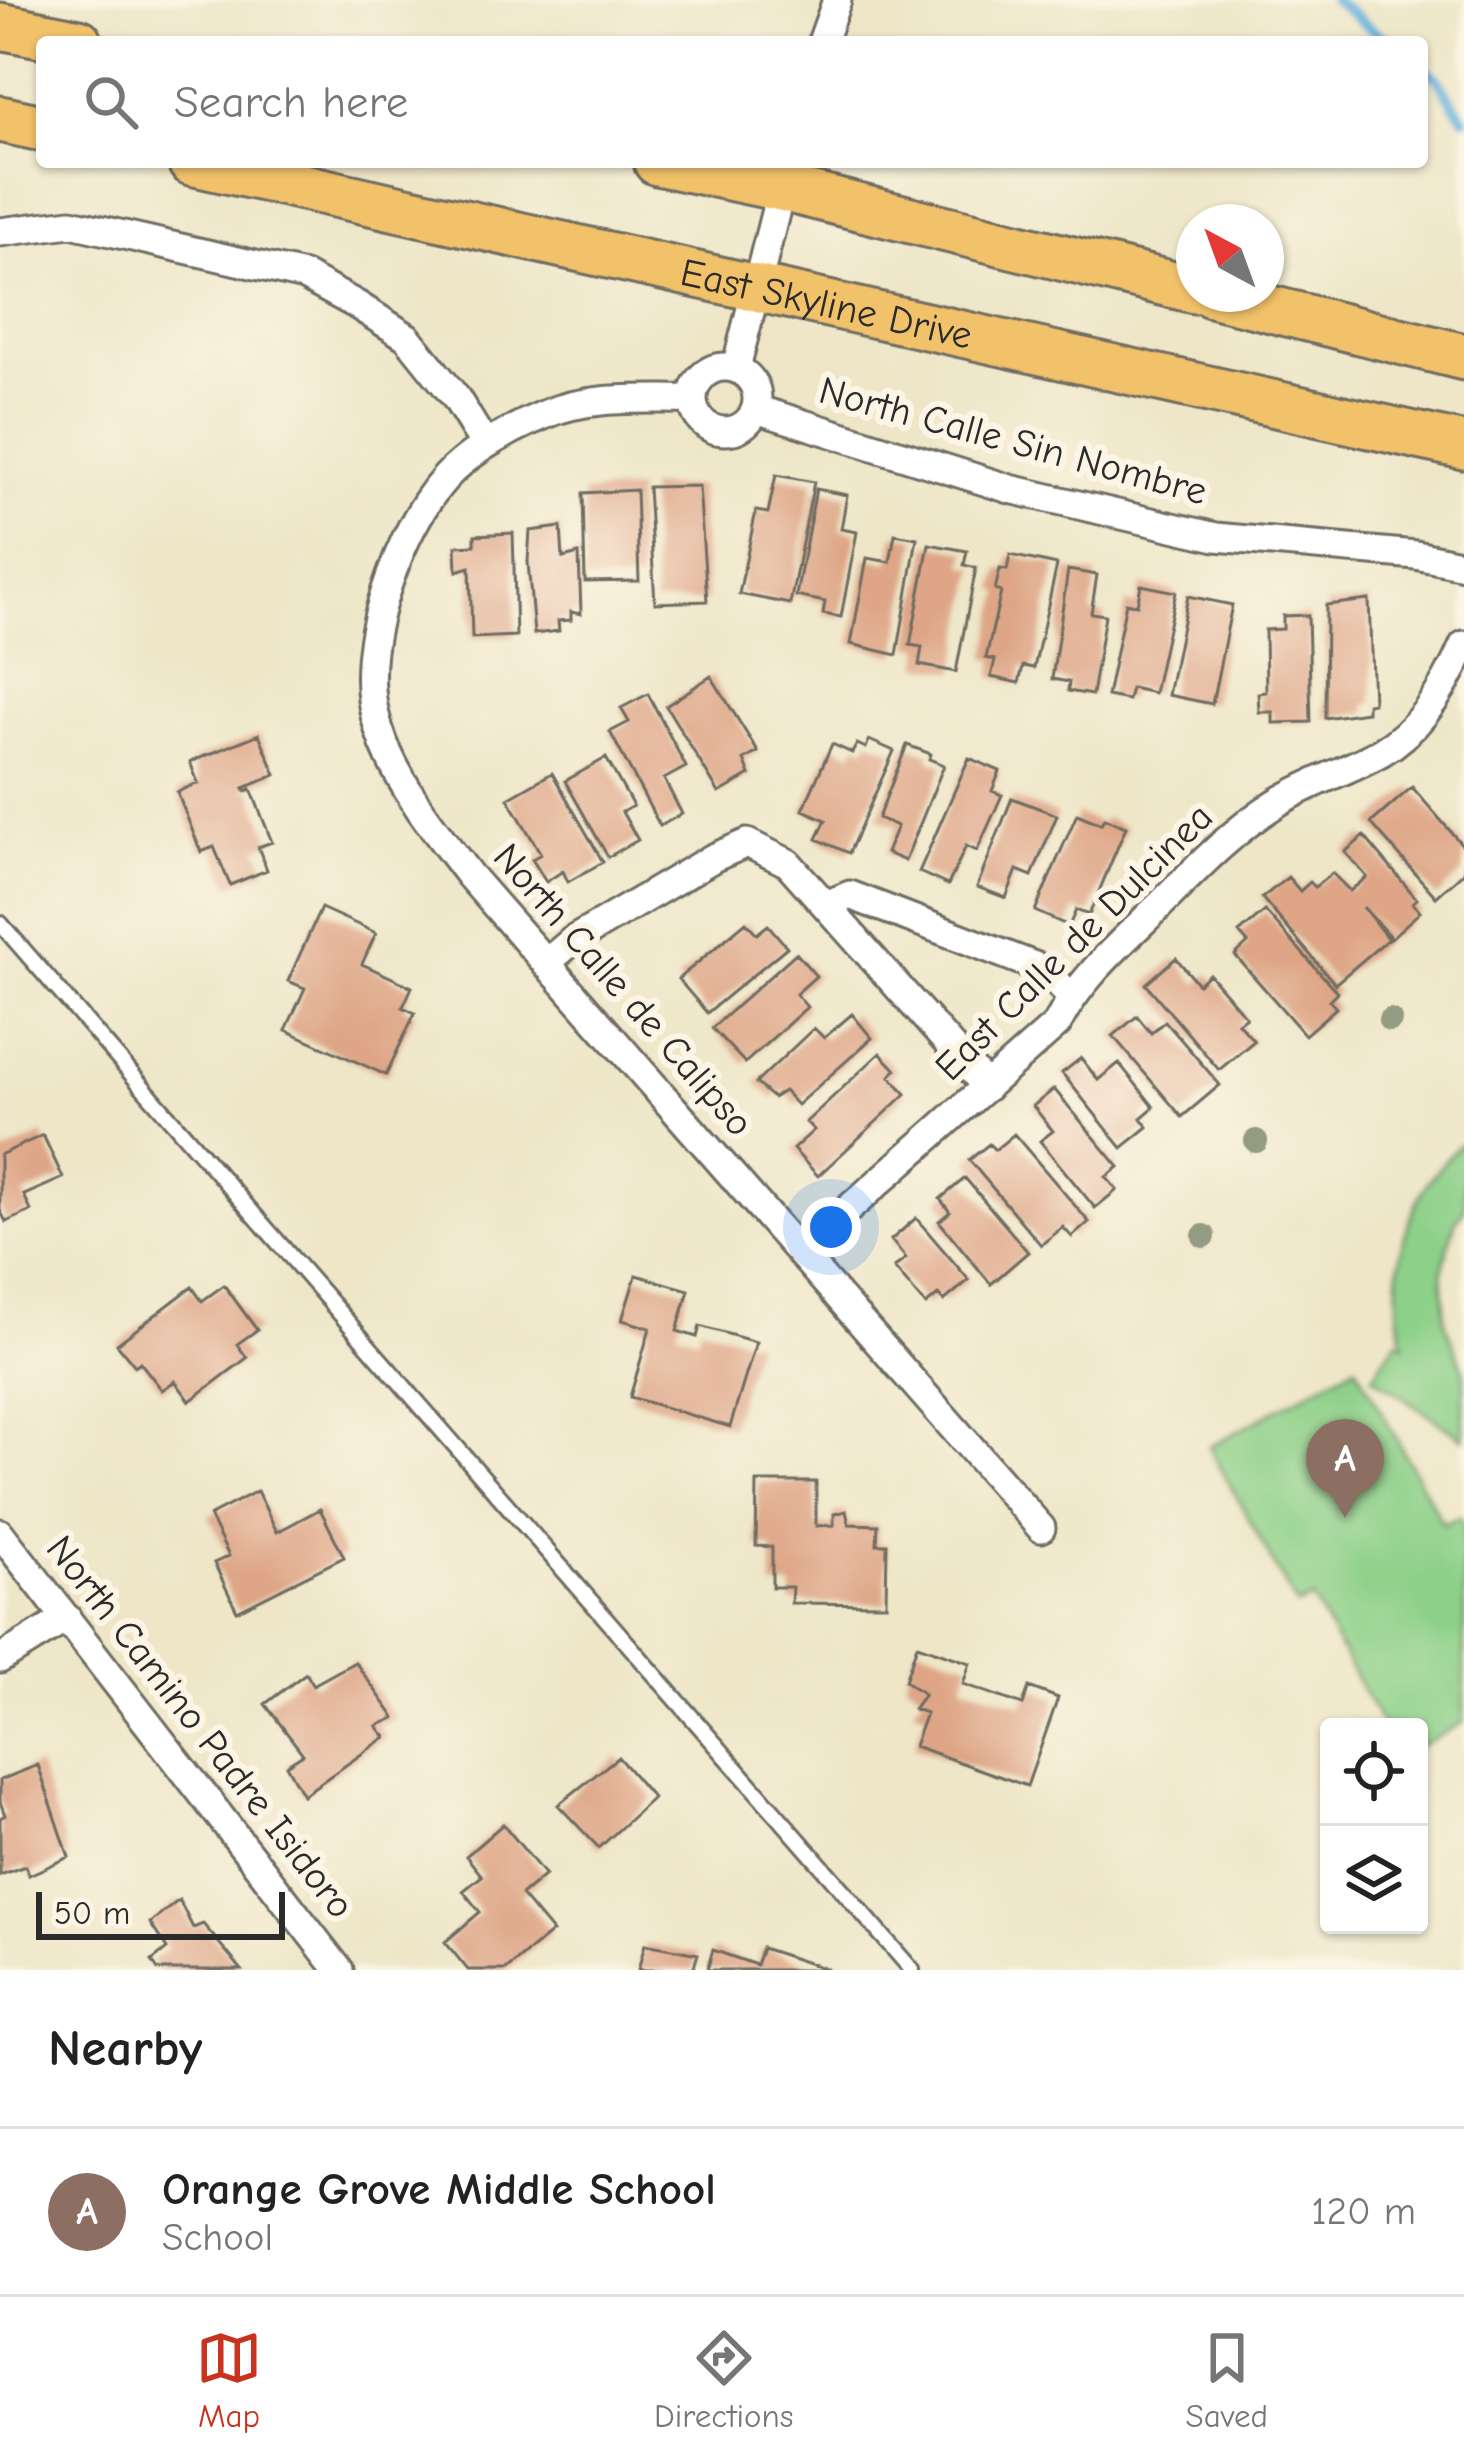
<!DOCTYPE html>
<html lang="en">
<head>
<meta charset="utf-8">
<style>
  :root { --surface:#fff; --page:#f2f2f2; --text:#222; --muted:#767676; --line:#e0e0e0; --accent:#c8321e }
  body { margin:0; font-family:"Comic Neue",sans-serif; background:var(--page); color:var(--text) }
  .controls { position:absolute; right:36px; bottom:36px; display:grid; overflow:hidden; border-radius:12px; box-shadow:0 3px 9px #0004 }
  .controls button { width:108px; height:108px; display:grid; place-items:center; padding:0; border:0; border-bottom:3px solid var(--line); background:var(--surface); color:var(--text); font:60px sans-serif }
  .compass { position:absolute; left:1176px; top:204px; width:108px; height:108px; border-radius:50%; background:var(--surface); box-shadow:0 3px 9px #0004; rotate:319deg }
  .scale { position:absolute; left:36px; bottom:30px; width:249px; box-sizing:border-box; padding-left:12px; border:6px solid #2b2b2b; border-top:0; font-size:33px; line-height:42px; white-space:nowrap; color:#2b2b2b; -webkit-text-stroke:9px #fcf5e5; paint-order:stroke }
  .you { position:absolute; left:831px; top:1227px; width:42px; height:42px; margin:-30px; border:9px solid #fff; border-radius:50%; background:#1a73e8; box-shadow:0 0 0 18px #1a73e833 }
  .badge { display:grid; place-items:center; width:78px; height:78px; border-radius:50%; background:var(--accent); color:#fff; font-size:39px; font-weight:700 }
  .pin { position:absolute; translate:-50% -99px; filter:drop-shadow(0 3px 6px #0008) }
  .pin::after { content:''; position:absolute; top:63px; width:42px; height:36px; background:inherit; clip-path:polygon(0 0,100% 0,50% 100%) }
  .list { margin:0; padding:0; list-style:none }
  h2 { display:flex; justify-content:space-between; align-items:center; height:156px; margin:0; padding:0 48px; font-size:51px }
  h2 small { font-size:39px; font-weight:400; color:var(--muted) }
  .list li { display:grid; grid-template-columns:78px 1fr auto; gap:36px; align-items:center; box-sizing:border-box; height:168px; padding:0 48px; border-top:3px solid var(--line) }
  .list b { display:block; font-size:45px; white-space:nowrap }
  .list p { margin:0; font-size:39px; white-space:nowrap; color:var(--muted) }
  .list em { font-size:39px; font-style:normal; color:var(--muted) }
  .icon { flex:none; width:66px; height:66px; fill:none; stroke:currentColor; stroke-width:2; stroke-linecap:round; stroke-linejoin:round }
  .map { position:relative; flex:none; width:1464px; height:1970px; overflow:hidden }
  .search { position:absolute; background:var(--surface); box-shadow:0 3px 9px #0004; left:36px; right:36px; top:36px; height:132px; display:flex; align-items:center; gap:30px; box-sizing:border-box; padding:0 42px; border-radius:12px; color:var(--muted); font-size:45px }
  .sheet { height:324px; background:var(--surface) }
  nav { display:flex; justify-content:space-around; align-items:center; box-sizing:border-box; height:168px; border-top:3px solid var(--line); background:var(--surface); font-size:33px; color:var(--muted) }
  nav a { display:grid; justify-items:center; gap:6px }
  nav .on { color:var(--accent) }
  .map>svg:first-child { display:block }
  .green { fill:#8dd089; stroke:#5c7e5a; stroke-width:3 }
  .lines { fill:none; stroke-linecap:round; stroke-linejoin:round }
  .stream { stroke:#62b0dc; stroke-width:10 }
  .building { fill:#dea586 }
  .service-casing { stroke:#6f6c62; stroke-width:20 }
  .minor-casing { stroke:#6f6c62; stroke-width:33 }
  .primary-casing { stroke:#6f6c62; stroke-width:51 }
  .service { stroke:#fff; stroke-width:14 }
  .minor { stroke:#fff; stroke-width:27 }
  .primary { stroke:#f2c26a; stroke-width:45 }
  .tree { fill:#939b81 }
  .labels { text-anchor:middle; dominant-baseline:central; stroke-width:12; stroke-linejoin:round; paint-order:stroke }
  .street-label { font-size:39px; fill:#2b2b2b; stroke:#fcf5e5 }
</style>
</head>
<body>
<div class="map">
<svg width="1464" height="1970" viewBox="0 0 1464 1970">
  <rect width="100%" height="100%" fill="#fcf5e5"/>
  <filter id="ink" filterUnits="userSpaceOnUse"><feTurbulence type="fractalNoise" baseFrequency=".00833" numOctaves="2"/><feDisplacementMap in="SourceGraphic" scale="24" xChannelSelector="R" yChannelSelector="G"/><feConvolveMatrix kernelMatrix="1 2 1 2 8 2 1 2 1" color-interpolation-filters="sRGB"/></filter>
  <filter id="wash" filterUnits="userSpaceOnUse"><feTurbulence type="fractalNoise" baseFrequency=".004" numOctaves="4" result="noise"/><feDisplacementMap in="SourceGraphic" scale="48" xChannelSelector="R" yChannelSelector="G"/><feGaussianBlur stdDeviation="2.7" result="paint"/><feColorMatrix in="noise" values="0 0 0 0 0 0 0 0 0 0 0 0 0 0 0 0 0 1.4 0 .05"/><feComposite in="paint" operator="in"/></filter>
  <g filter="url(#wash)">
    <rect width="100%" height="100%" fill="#eee6c7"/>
    <!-- green -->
    <path class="green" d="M1464,1141v68l-9,13 -13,49 3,51 19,48v69l-91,-63 24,-36 7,4c-12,-47 -7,-97 13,-142 8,-20 26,-38 39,-55z
      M1356,1365l87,159 17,-7 4,8v197l-45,25v-20h-36l-71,-128 -15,7 -88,-159z"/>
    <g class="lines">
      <!-- stream -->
      <path class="stream" d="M1333,0l56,42
        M1422,67l14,10 28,41"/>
    </g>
    <g id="blocks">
      <!-- building -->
      <path class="building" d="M776,475l38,7 -24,122 -51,-10 17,-83 12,2z
        M699,486l8,115 -52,2 -7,-116z
        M816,489l31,6 -6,34 16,3 -16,85 -18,-3 2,-12 -29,-6z
        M636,490l3,91 -54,1 -2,-89z
        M561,527l2,31 16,-4 2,60 -10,-2v8l-13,1 1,10 -25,3 -6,-72 2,-31z
        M513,533l3,103 -44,2 -2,-71 -13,4 -1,-25 19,-1v-10z
        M895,534l22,4 -20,117 -46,-11 16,-86 23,4z
        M929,544l38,7 -3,14 12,3 -20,104 -37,-7 3,-18 -12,-2z
        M1010,555l47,10 -23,103 -11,-2 -4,17 -28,-6 4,-17 -9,-2 15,-66 -6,-2 5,-21 7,1z
        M1068,570l29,5 -6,38 14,2 -13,80 -24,-4 1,-9 -17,-3z
        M1141,585l35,7 -22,101 -23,-5 -3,12 -21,-4 19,-93 11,2z
        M1188,596l44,9 -20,99 -44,-9z
        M1369,600l4,103 -6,1v8l-42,6 1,-113z
        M1308,615l3,107 -38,1v-11h-14l-1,-19 8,-1 -1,-62 18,-1v-13z
        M711,676l47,76 -14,8 6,15 -31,18 -53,-87z
        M648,694l38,73 -22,12 18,35 -22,12 -50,-94 19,-10 -8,-14z
        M259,734l17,41 -32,13 2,3 5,-2 21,53 -14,5 9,23 -37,15 -16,-38 -13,5 -24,-60 21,-9 -8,-21z
        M869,740l25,11 -45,102 -32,-14 9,-19 -23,-10 29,-66 20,9 5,-9 9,4z
        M907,745l24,9 -2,5 15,6 -39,96 -19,-8 11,-27 -19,-8z
        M606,758l27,48 -11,6 16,28 -30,17 -43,-76z
        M969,758l31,13 -8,20 10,4 -25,56 -11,-5 -18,39 -29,-13z
        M552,773l51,89 -35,20 -5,-11 -17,11 -14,-23 9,-5 -33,-56z
        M1412,787l52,60v25l-28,25 -65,-74z
        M1012,798l45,17 -25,61 -15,-6 -11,28 -29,-11z
        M1077,814l24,10 3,-6 22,9 -37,88 -13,-5 -7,16 -34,-15z
        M1364,836l53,63 -5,4 8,9 -29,26 -28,-31 25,32 -53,45 -73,-86 26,-21 12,14 10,-9 5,5 17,-14 18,18 17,-14 -22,-25z
        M321,908l55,25 -14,31 50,23 -9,20 12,6 -29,62 -100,-45 19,-42 -17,-7z
        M1265,911l72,81 -8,8 7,8 -31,27 -70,-80 13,-12 -9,-10z
        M746,922l11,12 11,-9 19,22 -80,66 -29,-34z
        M796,953l20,23 -20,18 11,13 -62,56 -33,-35z
        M1176,958l22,26 11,-10 37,43 -8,6 16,18 -35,29 -73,-86z
        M852,1014l20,24 -75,67 -13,-14 -11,7 -17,-15 58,-55 10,10z
        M1137,1016l14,17 14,-12 55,64 -38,32 -69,-81z
        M880,1053l16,17 -6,6 16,18 -88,82 -25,-27 21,-19 -8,-8z
        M1081,1058l17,22 21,-17 35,44 -13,11 7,9 -26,21 -60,-75z
        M1054,1089l65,78 -13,10 11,13 -22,18 -55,-67 13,-10 -20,-25z
        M1014,1134l75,88 -17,15 -9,-10 -22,18 -72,-85 20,-16 6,6z
        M43,1135l20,43 -39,17 7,16 -25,11 -6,-12v-55z
        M965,1178l63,74 -37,32 -52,-63 11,-9 -10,-13z
        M916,1218l53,62 -25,21 -6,-6 -12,10 -32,-37 12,-10 -15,-18z
        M636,1275l53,15 -12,41 20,6 3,-11 56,16 -26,85 -100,-30 20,-69 -28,-8z
        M224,1285l33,45 -20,14 10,14 -57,43 -15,-20 -13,9 -22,-28 -5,4 -18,-22 75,-57 10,14z
        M757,1482h59v44l18,-1v-11l12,-3 3,13 29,1 -1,19h10l-1,60 -95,-1 1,-16h-20v-40l-16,-1z
        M257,1491l20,41 43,-23 24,48 -107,54 -23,-48 15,-7 -20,-40z
        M917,1645l53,18 -7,21 60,21 6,-18 29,11 -31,88 -113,-40 12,-33 -13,-4 11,-15 -19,-13z
        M355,1662l40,56 -18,8 9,11 -83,58 -17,-30 17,-11 -38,-50 41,-31 7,12z
        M618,1757l35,41 -54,50 -41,-43z
        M38,1765l31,92 -40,18 -4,-9 -25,9v-57l5,-3 -5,-13v-22z
        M503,1824l42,51 -24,20 31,37 -46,38h-38l-23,-28 35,-30 -17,-21 19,-15 -16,-20z
        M179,1900l14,28 10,-4 39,46h-84l-6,-9 15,-12 -17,-26z
        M645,1944l53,10 -5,16h-55z
        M762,1948l64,21 -1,1h-118l6,-20 43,15z"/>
    </g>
  </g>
  <g filter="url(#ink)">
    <use href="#blocks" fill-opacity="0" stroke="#6f6c62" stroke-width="3"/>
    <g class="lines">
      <defs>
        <path id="service" d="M0,923l912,1047"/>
        <path id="minor" d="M822,42l15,-42
          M0,232l71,-9 233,53 53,29 50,32 49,61 29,47
          M693 399a32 32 0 1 1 64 0a32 32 0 1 1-64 0Z
          M736,368l52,-206
          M692,399c-46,1 -102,-4 -146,15 -35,15 -74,35 -100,63 -44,49 -80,148 -75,213 1,17 7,38 13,54 20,49 53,89 85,131l572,653
          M756,409l254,80 206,48 200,18 48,10
          M826,905l24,-10 195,75 26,27
          M546,963l26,-22 141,-83 34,-15 41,20 199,224
          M845,1212l212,-188c23,-46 64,-81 101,-117 36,-36 73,-75 117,-103 33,-21 72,-33 106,-52 39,-22 66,-68 83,-107
          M0,1533l339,437
          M0,1659l67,-41"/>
        <g id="primary">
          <path d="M0,26l79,16"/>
          <path d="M0,119l42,9"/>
          <path id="s1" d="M191,162l1273,284"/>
          <path d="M657,162l124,26 413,102"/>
          <path d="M1211,294l253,63"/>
        </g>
      </defs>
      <!-- service casing -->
      <use href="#service" class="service-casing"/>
      <!-- minor casing -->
      <use href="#minor" class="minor-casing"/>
      <!-- primary casing -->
      <use href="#primary" class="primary-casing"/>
      <!-- service -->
      <use href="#service" class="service"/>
      <!-- minor -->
      <use href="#minor" class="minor"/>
      <!-- primary -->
      <use href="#primary" class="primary"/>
    </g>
    <!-- trees -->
    <g class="tree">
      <circle cx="1390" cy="1020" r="12"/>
      <circle cx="1256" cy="1141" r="12"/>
      <circle cx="1204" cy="1236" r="12"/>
    </g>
  </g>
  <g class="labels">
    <!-- street labels -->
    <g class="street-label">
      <text stroke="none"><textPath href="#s1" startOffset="651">East Skyline Drive</textPath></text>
      <text transform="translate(1013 441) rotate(15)">North Calle Sin Nombre</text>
      <text transform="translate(1074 942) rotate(-45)">East Calle de Dulcinea</text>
      <text transform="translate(623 990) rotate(49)">North Calle de Calipso</text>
      <text transform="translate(200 1727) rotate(52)">North Camino Padre Isidoro</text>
    </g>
  </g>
</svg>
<div class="controls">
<button><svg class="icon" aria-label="locate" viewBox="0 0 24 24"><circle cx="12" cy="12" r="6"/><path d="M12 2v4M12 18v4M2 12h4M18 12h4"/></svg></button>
<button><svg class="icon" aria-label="layers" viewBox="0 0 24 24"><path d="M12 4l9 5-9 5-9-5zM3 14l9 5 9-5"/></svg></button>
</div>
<svg class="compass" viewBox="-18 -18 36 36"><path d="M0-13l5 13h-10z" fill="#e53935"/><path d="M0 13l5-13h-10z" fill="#767676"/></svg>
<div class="scale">50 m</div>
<div class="you"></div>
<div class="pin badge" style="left:1345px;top:1518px;background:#8d6e63">A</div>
<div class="search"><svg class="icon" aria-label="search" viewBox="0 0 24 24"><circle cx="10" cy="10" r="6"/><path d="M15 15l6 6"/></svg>Search here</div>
</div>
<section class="sheet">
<h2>Nearby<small></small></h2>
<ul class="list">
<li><span class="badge" style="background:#8d6e63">A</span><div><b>Orange Grove Middle School</b><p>School</p></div><em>120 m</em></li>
</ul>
</section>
<nav>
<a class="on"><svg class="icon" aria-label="map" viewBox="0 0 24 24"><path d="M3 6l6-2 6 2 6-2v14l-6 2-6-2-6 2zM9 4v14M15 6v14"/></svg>Map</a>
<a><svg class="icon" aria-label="directions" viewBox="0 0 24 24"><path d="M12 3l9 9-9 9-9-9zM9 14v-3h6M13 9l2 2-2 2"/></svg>Directions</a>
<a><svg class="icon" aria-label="saved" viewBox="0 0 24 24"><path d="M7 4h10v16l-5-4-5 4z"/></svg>Saved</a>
</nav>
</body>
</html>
